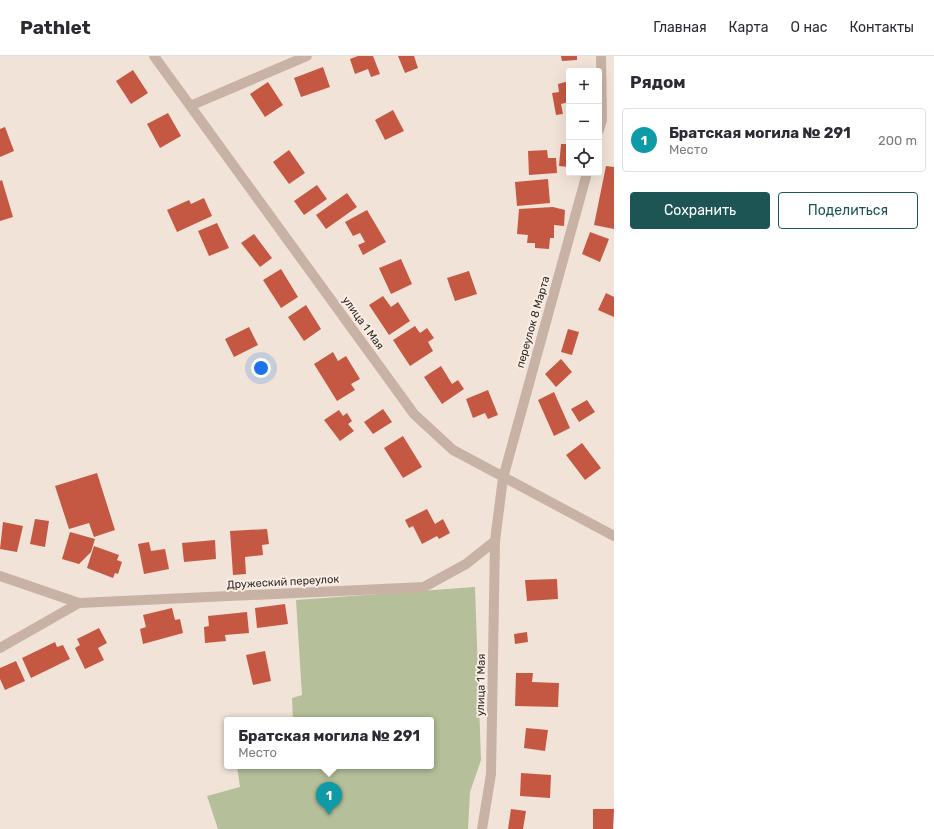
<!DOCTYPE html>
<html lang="ru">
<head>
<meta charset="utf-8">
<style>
  :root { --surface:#fff; --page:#f2f2f3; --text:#2b2b33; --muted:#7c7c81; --line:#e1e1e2; --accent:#1c5554 }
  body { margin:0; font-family:Rubik,sans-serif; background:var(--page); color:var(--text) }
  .controls { position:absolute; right:12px; top:12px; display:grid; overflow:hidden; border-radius:4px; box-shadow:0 4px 16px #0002 }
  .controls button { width:36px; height:36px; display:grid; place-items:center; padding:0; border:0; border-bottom:1px solid var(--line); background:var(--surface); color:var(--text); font:20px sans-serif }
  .you { position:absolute; left:261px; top:312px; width:14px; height:14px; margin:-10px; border:3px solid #fff; border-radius:50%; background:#1a73e8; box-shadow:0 0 0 6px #1a73e833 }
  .badge { display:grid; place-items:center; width:26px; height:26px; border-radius:50%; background:var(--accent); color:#fff; font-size:13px; font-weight:700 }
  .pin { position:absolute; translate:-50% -33px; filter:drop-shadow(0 1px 2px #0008) }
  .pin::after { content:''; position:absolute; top:21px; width:14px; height:12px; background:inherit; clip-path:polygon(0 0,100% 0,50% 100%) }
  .popup { position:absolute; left:224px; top:661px; width:210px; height:52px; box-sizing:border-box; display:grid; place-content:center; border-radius:4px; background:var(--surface); filter:drop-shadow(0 1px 3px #0005); font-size:13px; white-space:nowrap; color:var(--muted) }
  .popup b { font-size:15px; color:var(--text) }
  .popup::after { content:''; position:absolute; left:50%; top:100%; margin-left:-8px; border:8px solid transparent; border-top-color:var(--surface) }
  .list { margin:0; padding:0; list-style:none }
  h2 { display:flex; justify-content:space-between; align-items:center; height:52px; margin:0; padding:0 16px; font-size:17px }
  h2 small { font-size:13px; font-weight:400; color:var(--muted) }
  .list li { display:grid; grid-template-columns:26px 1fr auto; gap:12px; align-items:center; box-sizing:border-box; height:64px; margin:0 8px 8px; padding:0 8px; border:1px solid var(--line); border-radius:4px }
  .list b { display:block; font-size:15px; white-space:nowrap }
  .list p { margin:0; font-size:13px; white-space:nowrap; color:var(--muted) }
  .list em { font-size:13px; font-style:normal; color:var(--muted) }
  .actions { display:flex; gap:8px; padding:12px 16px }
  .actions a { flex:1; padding:9px 0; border:1px solid var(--accent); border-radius:4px; text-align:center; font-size:14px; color:var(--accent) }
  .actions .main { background:var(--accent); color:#fff }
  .icon { flex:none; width:22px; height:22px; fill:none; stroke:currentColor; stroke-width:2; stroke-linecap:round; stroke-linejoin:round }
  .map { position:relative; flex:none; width:614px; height:773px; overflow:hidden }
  header { display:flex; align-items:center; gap:24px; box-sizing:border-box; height:56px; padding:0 20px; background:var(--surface); border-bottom:1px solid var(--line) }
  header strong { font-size:19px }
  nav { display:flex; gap:22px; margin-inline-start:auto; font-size:14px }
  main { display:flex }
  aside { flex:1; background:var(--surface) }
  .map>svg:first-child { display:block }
  .green { fill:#b5bf99 }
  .building { fill:#c55842 }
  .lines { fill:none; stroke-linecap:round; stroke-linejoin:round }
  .minor { stroke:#c8b2a5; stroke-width:10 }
  .labels { text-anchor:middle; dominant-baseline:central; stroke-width:4; stroke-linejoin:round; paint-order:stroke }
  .street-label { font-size:11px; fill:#342926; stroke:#f9eee5 }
</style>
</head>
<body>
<header>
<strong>Pathlet</strong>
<nav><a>Главная</a><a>Карта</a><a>О нас</a><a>Контакты</a></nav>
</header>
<main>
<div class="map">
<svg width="614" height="773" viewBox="0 0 614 773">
  <rect width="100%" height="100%" fill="#f1e3d8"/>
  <!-- green -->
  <path class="green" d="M475,531l6,173 -11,32 -2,37h-250l-11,-33 33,-9 -3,-21h194v-46h-138l-1,-22 10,-3 -6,-95z"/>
  <!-- building -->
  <path class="building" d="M358,0h15l7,18 -9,3 -3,-8 -13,5 -5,-15z
    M398,0h16l4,12 -13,5z
    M561,0h16v4l-15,1z
    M323,11l7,20 -29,10 -7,-19z
    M133,14l15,23 -17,11 -15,-23z
    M569,25v21l-8,2 2,10 -7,1 -4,-22 7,-1 -1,-8z
    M268,26l15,23 -18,12 -15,-23z
    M393,54l11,21 -19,9 -10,-20z
    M168,57l13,23 -21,12 -13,-24z
    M5,71l9,24 -14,6v-28z
    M561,88h8v23l-10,-1z
    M289,94l16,23 -16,11 -16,-22z
    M547,94l1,8h8l1,15 -28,2 -1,-24z
    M606,110l8,1v62l-20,-4z
    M548,123l2,24 -33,3 -2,-24z
    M2,124l11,37 -13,4v-40z
    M317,129l10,14 -23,16 -10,-14z
    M347,137l10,14 -31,22 -10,-14z
    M204,142l8,18 -35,16 -10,-22 22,-10 2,4z
    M553,151l12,3 -1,16 -10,-1v13h-4l-1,11 -14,-1v-5h-8l1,-8 -11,-1 2,-25z
    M367,154l19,32 -23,13 -5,-10 7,-3 -5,-9 -7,3 -8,-14z
    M217,167l12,25 -20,8 -11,-25z
    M590,176l19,7 -9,23 -18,-8z
    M254,178l18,24 -12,9 -19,-24z
    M401,203l11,25 -21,10 -12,-26z
    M281,213l17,28 -17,11 -18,-28z
    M469,215l8,23 -22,7 -8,-23z
    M606,237l8,4v20l-16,-7z
    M383,240l8,11 7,-5 12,19 -21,14 -20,-30z
    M306,249l15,24 -17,12 -16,-24z
    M415,270l5,7 7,-5 7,10 -6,4 5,9 -23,15 -17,-26z
    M249,271l9,18 -24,12 -9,-18z
    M568,273l11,3 -7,23 -11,-3z
    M333,296l5,9 8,-5 14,23 -9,5 4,6 -18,11 -23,-37z
    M561,303l11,13 -16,15 -11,-13z
    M441,310l11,18 6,-4 6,9 -22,15 -18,-27z
    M488,334l10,25 -10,4 -3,-6 -12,5 -7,-19z
    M554,336l16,36 -16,8 -16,-36z
    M587,344l8,12 -16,10 -8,-13z
    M383,353l9,13 -19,12 -9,-12z
    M339,354l4,6 4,-3 5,8 -4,3 6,7 -14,10 -16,-21z
    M403,380l19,31 -19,11 -19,-30z
    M582,387l19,25 -16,12 -19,-25z
    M97,417l18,57 -21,7 -5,-14 -20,6 -14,-43z
    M427,453l8,15 8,-5 7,14 -11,6 -2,-3 -15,8 -9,-18 -4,2 -4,-8z
    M35,463l14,2 -4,26 -15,-3z
    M3,466l20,4 -6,26 -17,-3z
    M267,473l2,15 -7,1 1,10 -18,2 1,17 -13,1 -3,-44z
    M70,476l25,7 -4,13 -12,12 -17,-5z
    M215,484l1,19 -32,3 -2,-19z
    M149,486l2,9 14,-2 4,20 -25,5 -6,-30z
    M94,490l25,9 -2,5 5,2 -4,12 -3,-1 -2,5 -26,-10z
    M557,523l1,20 -31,2 -2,-21z
    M285,548l3,20 -31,4 -2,-20z
    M172,552l3,12 5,-1 3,14 -40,11 -3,-15 6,-2 -3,-12z
    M247,556l2,21 -24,2 1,6 -21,2 -1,-16 5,-1 -1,-10z
    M99,572l8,15 -9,5 6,12 -19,9 -10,-21 5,-3 -3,-6z
    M527,576l1,10 -13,2 -1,-10z
    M55,586l2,5 6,-2 7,14 -39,19 -9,-20z
    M265,595l6,30 -18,4 -7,-30z
    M16,605l9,20 -20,9 -5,-11v-11z
    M516,617h17l-1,9 27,1 -1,24 -43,-1z
    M526,672l22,2 -3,21 -21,-3z
    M521,717l30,2 -1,23 -30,-2z
    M511,753l15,2 -3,18h-15z
    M593,753h21l-1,20h-20z"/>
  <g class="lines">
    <!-- minor -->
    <path class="minor" d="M154,0l260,358 39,36 161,86
      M190,50l117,-50
      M599,74l3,-10 -1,-64
      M0,520l79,27 345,-16 42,-23 29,-23 8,-63 84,-305
      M0,592l79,-45
      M482,773l9,-55 4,-233"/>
  </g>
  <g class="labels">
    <!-- street labels -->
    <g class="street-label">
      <text transform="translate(533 266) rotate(-74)">переулок 8 Марта</text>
      <text transform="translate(363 267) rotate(54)">улица 1 Мая</text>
      <text transform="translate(283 526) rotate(-3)">Дружеский переулок</text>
      <text transform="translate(481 629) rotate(-89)">улица 1 Мая</text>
    </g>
  </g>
</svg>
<div class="controls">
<button>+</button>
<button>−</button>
<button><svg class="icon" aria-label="locate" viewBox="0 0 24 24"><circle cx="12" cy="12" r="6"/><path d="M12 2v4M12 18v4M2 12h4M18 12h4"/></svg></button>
</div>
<div class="you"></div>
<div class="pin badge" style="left:329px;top:759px;background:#0f9aa8">1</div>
<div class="popup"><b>Братская могила № 291</b>Место</div>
</div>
<aside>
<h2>Рядом<small></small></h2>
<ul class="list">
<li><span class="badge" style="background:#0f9aa8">1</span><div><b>Братская могила № 291</b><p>Место</p></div><em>200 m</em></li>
</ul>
<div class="actions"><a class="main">Сохранить</a><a>Поделиться</a></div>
</aside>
</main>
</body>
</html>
